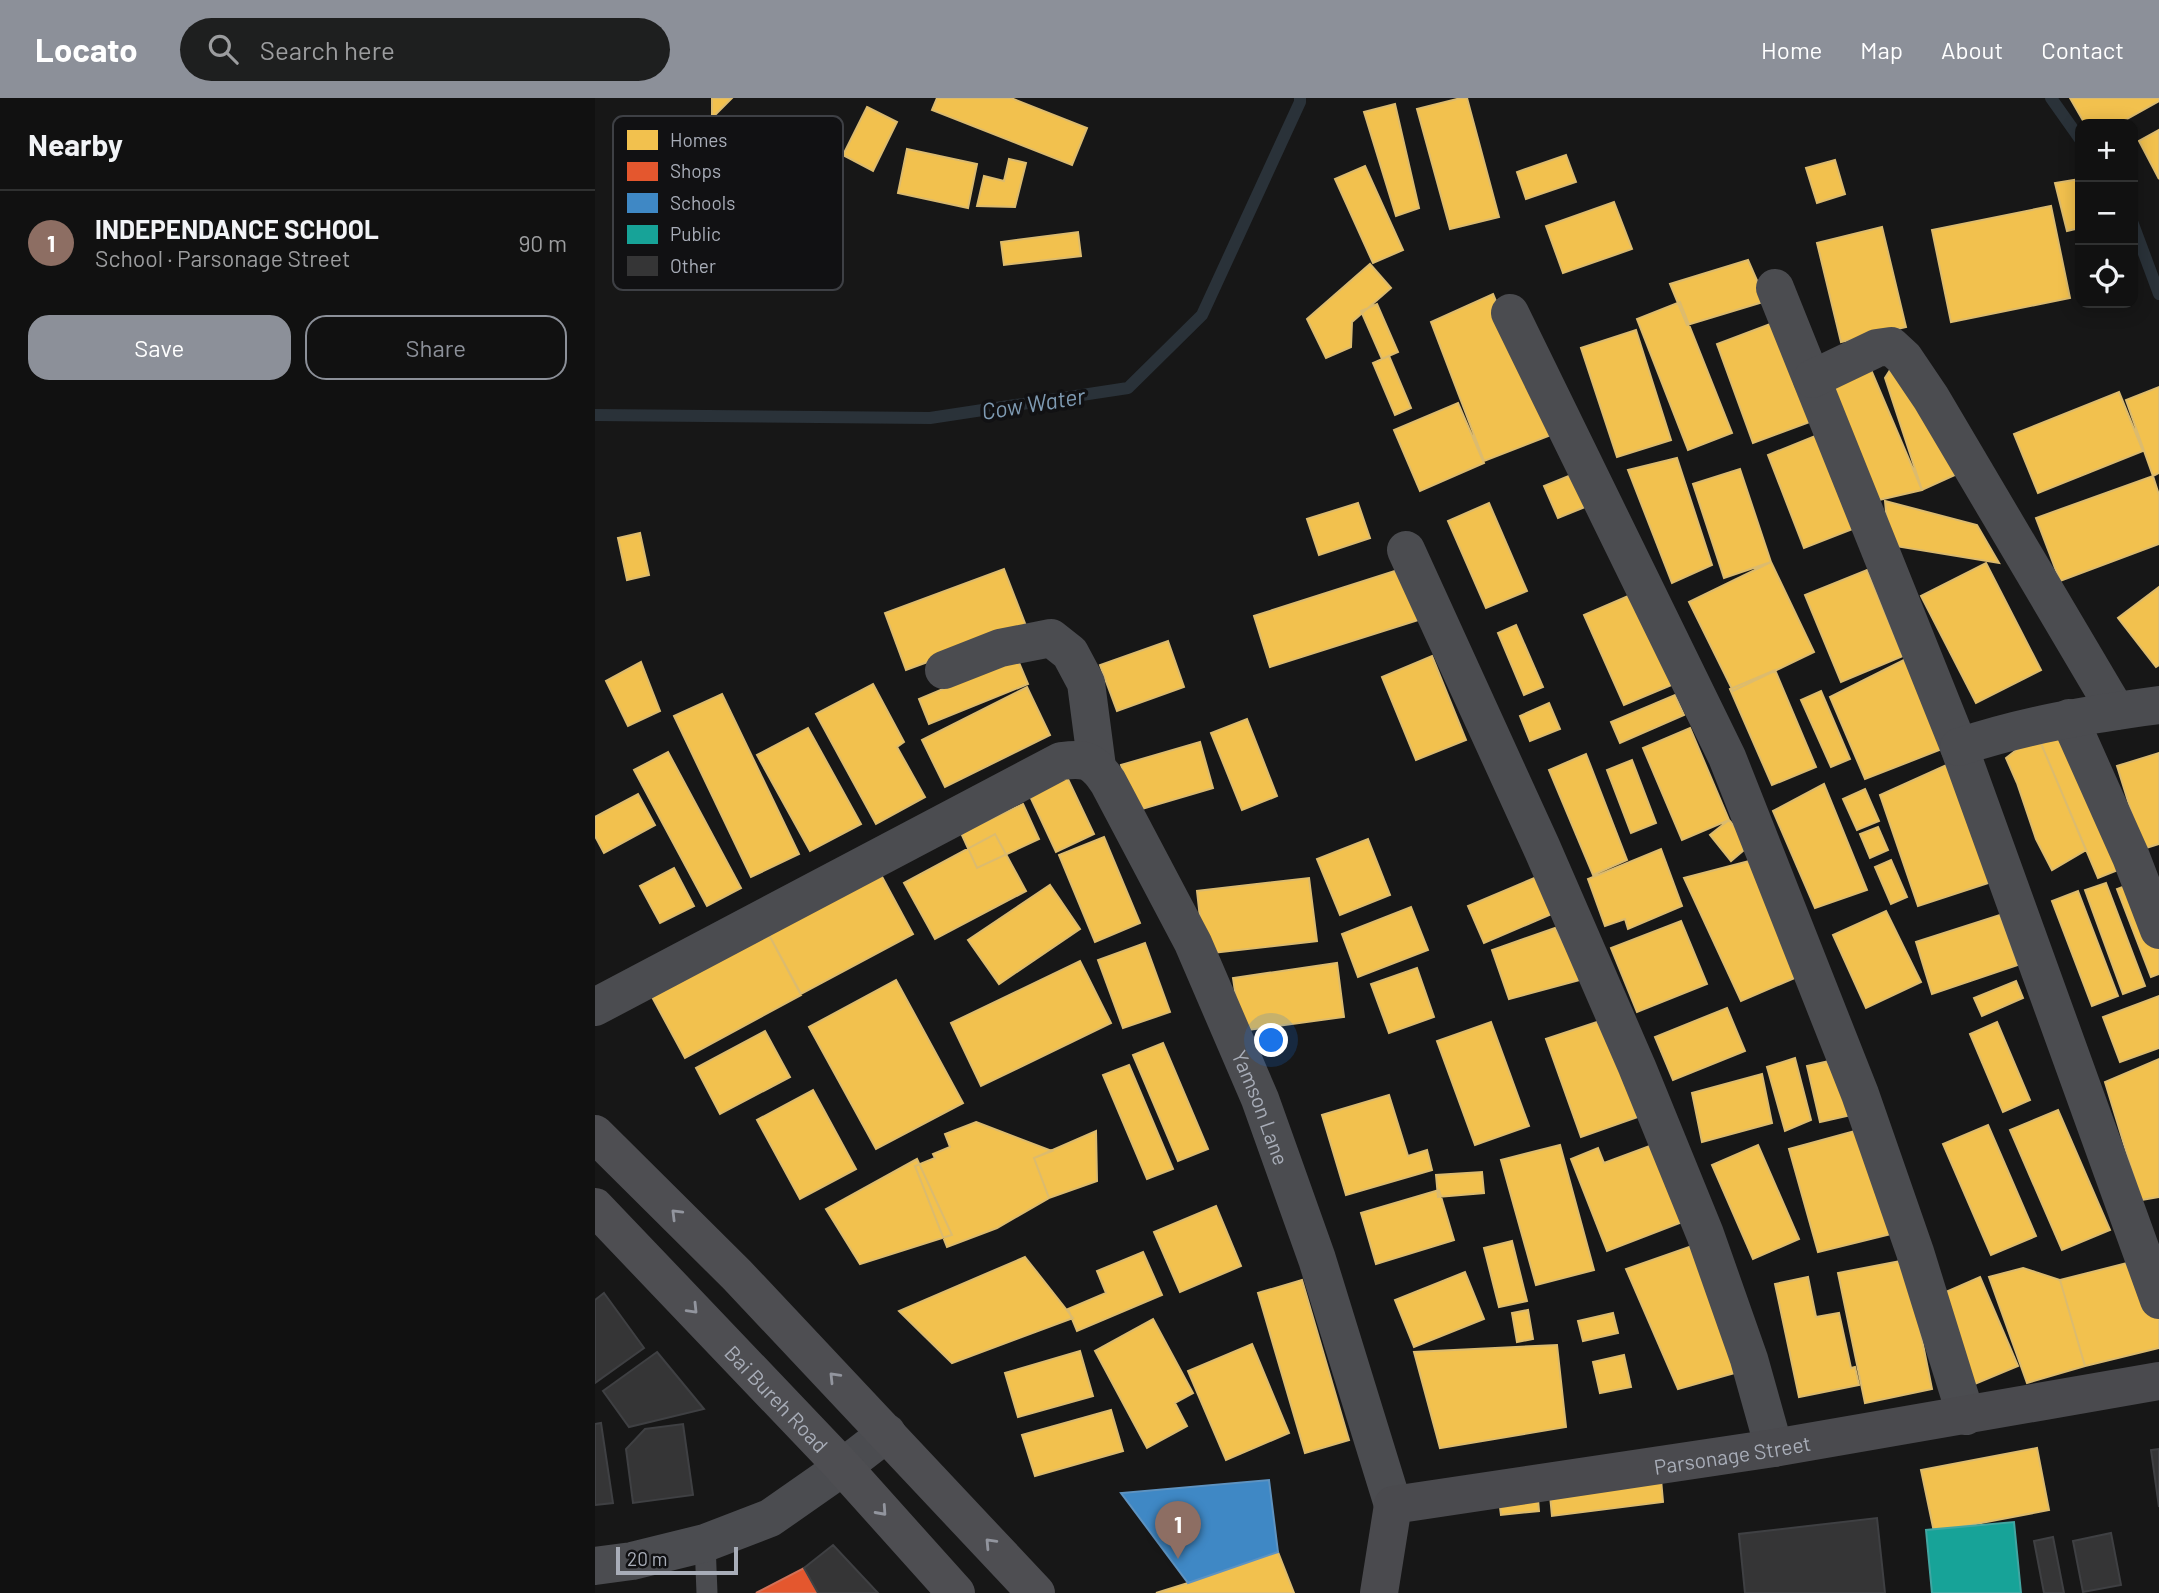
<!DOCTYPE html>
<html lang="en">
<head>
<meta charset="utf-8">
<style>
  :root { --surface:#111; --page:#1e1f1f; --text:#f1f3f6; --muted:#9c9d9f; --line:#303131; --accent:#8c9099 }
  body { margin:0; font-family:Barlow,sans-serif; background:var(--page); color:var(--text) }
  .controls { position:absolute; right:21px; top:21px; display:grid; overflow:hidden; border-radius:14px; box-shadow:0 4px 18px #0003 }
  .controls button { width:63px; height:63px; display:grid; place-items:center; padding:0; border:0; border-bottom:2px solid var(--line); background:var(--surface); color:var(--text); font:35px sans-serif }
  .scale { position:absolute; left:21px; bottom:18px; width:122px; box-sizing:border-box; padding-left:7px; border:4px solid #a8adb8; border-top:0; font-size:19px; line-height:24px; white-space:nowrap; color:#a8adb8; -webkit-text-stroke:5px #111113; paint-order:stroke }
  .you { position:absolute; left:677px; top:943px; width:24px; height:24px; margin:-18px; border:5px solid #fff; border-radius:50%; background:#1a73e8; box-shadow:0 0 0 10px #1a73e833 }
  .badge { display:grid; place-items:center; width:46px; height:46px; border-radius:50%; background:var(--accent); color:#fff; font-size:23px; font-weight:700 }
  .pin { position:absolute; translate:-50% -58px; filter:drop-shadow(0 2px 4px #0008) }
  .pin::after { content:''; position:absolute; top:37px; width:24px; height:21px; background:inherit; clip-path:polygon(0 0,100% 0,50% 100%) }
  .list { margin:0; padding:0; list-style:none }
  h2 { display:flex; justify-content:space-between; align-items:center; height:91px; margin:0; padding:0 28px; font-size:30px }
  h2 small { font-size:23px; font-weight:400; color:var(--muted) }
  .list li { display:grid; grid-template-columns:46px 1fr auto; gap:21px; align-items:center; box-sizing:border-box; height:105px; padding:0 28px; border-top:2px solid var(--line) }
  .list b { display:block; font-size:26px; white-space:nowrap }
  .list p { margin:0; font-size:23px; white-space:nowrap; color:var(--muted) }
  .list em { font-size:23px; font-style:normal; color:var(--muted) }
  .actions { display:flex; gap:14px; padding:21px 28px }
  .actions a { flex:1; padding:16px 0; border:2px solid var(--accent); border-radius:21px; text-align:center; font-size:24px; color:var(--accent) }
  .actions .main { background:var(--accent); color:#fff }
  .icon { flex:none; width:38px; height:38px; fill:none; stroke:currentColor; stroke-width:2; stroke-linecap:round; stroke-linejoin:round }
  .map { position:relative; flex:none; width:1564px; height:1495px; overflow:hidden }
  header { display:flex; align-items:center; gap:42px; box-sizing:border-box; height:98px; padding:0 35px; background:var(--accent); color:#fff }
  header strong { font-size:33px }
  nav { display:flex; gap:38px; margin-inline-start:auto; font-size:24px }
  .search { width:490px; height:63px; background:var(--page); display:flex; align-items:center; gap:18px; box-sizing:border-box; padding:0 24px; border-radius:38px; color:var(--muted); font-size:26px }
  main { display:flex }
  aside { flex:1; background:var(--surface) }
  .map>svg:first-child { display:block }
  .homes { fill:#f2c14e; stroke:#dcbb6e; stroke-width:2 }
  .shops { fill:#e4572e; stroke:#d27157; stroke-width:2 }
  .schools { fill:#3f88c5; stroke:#5e93c1; stroke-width:2 }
  .public { fill:#17a398; stroke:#42a6a2; stroke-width:2 }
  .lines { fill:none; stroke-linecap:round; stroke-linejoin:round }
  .stream { stroke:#2a3239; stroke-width:12 }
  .building { fill:#353536; stroke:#3f4043; stroke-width:2 }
  .service { stroke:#4b4c50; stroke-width:21 }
  .minor { stroke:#4b4c50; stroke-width:38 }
  .secondary { stroke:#4a4a4e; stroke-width:38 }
  .trunk { stroke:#4e4e52; stroke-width:38 }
  .oneway { stroke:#92959e }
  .labels { text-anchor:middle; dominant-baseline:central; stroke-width:7; stroke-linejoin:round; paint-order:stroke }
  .street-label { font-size:21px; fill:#a8adb8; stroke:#111113 }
  .water-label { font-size:23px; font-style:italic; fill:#7f9bb3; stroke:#111113 }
  .key { fill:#111113; stroke:#3e4045; stroke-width:2 }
  .key-label { font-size:19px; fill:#a8adb8 }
</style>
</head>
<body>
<header>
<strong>Locato</strong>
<div class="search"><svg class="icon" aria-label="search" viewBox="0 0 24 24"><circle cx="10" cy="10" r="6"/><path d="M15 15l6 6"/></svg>Search here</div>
<nav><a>Home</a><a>Map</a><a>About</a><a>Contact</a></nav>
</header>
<main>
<aside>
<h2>Nearby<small></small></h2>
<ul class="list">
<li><span class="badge" style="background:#8d6e63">1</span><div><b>INDEPENDANCE SCHOOL</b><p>School · Parsonage Street</p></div><em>90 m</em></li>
</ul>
<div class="actions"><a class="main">Save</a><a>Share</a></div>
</aside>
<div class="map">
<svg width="1564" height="1495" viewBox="0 0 1564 1495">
  <rect width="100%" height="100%" fill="#171717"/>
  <!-- homes -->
  <path class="homes" d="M117,0h20l-20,20z
    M342,0h74l76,30 -15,37 -140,-55z
    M866,0h6l32,119 -49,12 -33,-120z
    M1475,0h89v3l-41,23h-33z
    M800,6l24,104 -23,8 -32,-104z
    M272,9l30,15 -24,49 -30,-16z
    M1564,32v49l-20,-38z
    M312,51l70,15 -9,44 -70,-15z
    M971,57l10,27 -50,17 -9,-27z
    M414,61l17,4 -11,44 -38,-1 7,-30 20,5z
    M1240,62l10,34 -28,9 -11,-35z
    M770,68l38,84 -30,13 -38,-84z
    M1485,81v49l-13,3 -12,-48z
    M1019,104l18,47 -69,24 -17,-47z
    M1456,108l19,92 -119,24 -19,-92z
    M1287,129l24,100 -65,15 -24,-99z
    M483,134l3,24 -77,9 -3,-23z
    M1153,162l18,41 -79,24 -17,-41z
    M775,166l21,24 -39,34 -1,25 -25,11 -19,-39z
    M898,196l58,141 -67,26 -53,-139z
    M1085,204l52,131 -44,17 -51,-131z
    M782,206l21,48 -16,7 -21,-48z
    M1186,222l37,99 -65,24 -36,-99z
    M1041,232l35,110 -54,17 -36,-109z
    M794,258l22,52 -16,7 -22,-52z
    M1271,260l56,132 -52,12 -48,-122z
    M1299,266l63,110 -35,16 -37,-112z
    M1564,289v86l-6,3 -27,-76z
    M1524,294l24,59 -105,42 -24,-59z
    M863,305l26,60 -64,28 -26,-61z
    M1230,334l38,93 -59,23 -36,-93z
    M1082,360l35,107 -40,18 -44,-113z
    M1145,371l31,93 -47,16 -31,-94z
    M981,375l14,32 -32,13 -14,-32z
    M1558,378l6,19v49l-99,37 -24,-63z
    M1290,403l92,24 22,38 -110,-18z
    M763,405l12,35 -51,17 -12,-36z
    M894,405l38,88 -41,17 -38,-87z
    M45,435l9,42 -22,5 -9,-42z
    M1176,464l43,90 -81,39 -44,-89z
    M1391,465l55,107 -65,33 -55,-107z
    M409,471l22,57 -120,44 -21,-57z
    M806,471l17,51 -148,47 -16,-51z
    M1272,472l36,86 -62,26 -36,-87z
    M1564,489v78l-3,2 -38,-49z
    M1040,495l39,91 -50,21 -40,-90z
    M921,527l27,62 -19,8 -26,-62z
    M573,543l16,46 -67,24 -17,-46z
    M837,558l34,84 -50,20 -34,-83z
    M1315,559l32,92 -77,30 -35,-82z
    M422,560l11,26 -99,40 -10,-25z
    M46,564l19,49 -32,15 -22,-45z
    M1180,572l41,97 -44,18 -42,-96z
    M278,586l31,58 -7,5 28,50 -49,27 -60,-110z
    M432,589l23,48 -105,52 -23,-47z
    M1226,593l29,68 -19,8 -30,-67z
    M127,596l77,160 -48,23 -77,-161z
    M1080,597l9,20 -64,28 -9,-21z
    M954,605l11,26 -30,12 -10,-25z
    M652,621l30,77 -35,14 -31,-77z
    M1467,626l61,144 -25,10 -61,-144z
    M213,630l53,96 -51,27 -53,-96z
    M1095,630l39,92 -47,20 -39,-92z
    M1442,636l49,116 -34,20 -16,-31 -19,-56 -11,-25z
    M605,644l13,46 -78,23 -14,-46z
    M73,654l73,136 -34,18 -73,-136z
    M1564,655v91l-16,5 -26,-83z
    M991,656l41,106 -34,15 -44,-105z
    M1037,662l24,63 -25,10 -24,-63z
    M1356,665l40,119 -73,24 -38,-111z
    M471,677l28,59 -38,18 -28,-60z
    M1229,686l43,106 -52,18 -42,-97z
    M1270,691l14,32 -22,9 -14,-31z
    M43,696l17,31 -51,28 -9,-17v-19z
    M428,706l16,35 -62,29 -16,-35z
    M1134,722l21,25 -19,16 -21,-26z
    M1283,729l10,23 -18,8 -10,-24z
    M400,736l31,57 -91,48 -31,-56z
    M509,739l36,86 -45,19 -36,-87z
    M773,741l22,56 -50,20 -23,-56z
    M1066,751l21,57 -54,23 -3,-10 -20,7 -17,-47z
    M1162,761l47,115 -63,27 -57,-123z
    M1296,762l16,37 -16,7 -16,-37z
    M79,770l20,38 -34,17 -20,-37z
    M285,775l33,61 -112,60 -33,-61z
    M944,778l15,37 -70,30 -16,-37z
    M714,780l8,63 -113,13 -7,-63z
    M1541,784l23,61v31l-8,3 -34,-88z
    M1511,785l39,103 -22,8 -38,-104z
    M455,787l30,44 -81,55 -31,-44z
    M1483,793l40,105 -26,10 -40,-105z
    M816,809l17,43 -70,27 -16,-43z
    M1291,813l35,71 -55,26 -33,-73z
    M1405,817l18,50 -86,29 -16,-52z
    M1086,823l26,63 -70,28 -26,-64z
    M960,830l28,51 -74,20 -17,-49z
    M174,837l32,60 -116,63 -33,-61z
    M550,845l25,69 -47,16 -25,-68z
    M485,863l31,62 -130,63 -30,-63z
    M742,865l7,54 -103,14 -8,-53z
    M822,870l17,49 -45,16 -18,-49z
    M301,882l67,123 -87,46 -67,-122z
    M1421,883l7,17 -41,18 -8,-18z
    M1564,898v52l-39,14 -17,-45z
    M1132,910l18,43 -72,29 -18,-43z
    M1008,922l35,97 -57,20 -35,-98z
    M896,924l38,104 -54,19 -38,-104z
    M1402,924l33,78 -27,12 -33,-78z
    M170,933l25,46 -70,37 -24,-46z
    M568,945l45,106 -30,12 -45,-106z
    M1200,960l16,62 -26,11 -18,-64z
    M1243,961l13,56 -31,7 -13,-56z
    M1564,961v138l-18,3 -36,-118z
    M534,967l44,104 -26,10 -44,-104z
    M1167,976l10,49 -70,19 -10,-49z
    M218,992l43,79 -56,30 -43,-79z
    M794,997l19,61 19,-6 5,20 -86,25 -24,-80z
    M1463,1012l52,120 -48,20 -52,-120z
    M381,1024l76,29 -18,7 15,40 -52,30 -50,19 -32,-81 20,-8 -2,-4 17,-7 -5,-13z
    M1393,1027l48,111 -45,19 -48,-111z
    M1271,1030l33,104 -81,20 -29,-103z
    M501,1033l1,50 -48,17 -15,-40z
    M1060,1046l30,77 -78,30 -36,-92 27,-11 6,15z
    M965,1047l34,125 -58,15 -35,-125z
    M1163,1047l41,94 -46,20 -41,-94z
    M322,1061l35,76 -92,29 -34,-55z
    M887,1074l2,21 -46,4 -2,-22z
    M844,1092l15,50 -78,24 -15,-51z
    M621,1108l25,60 -61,26 -26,-60z
    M917,1143l15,60 -28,6 -15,-59z
    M1097,1148l53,124 -67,19 -52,-120z
    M548,1154l19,43 -85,36 -9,-22 38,-16 -9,-22z
    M430,1159l48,61 -121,45 -53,-52z
    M1548,1161l16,47v42l-74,18 -25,-86z
    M1311,1162l26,129 -67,14 -27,-130z
    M1428,1170l37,12 25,86 -58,17 -38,-106z
    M870,1174l19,47 -70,28 -19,-47z
    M1213,1179l8,40 23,-4 12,55 4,-1 4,18 -60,12 -24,-113z
    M1385,1179l38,89 -48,20 -38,-88z
    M707,1182l47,160 -44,13 -47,-160z
    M933,1212l5,29 -16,3 -5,-29z
    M1018,1215l5,20 -35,8 -5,-20z
    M558,1221l40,74 -18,10 12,23 -40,22 -52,-97z
    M657,1246l37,89 -63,27 -38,-89z
    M962,1247l9,82 -126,21 -26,-96z
    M485,1253l13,45 -75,21 -13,-44z
    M1029,1257l7,32 -31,6 -7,-31z
    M516,1312l12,41 -88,25 -13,-41z
    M1442,1350l12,62 -115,22 -13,-62z
    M1065,1370l3,34 -111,14 -3,-31z
    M942,1389l2,24 -38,4 -3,-23z
    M683,1454l16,41h-138l32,-10z"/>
  <!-- shops -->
  <path class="shops" d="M209,1470l14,25h-62z"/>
  <!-- schools -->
  <path class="schools" d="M674,1382l9,72 -90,31 -67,-90z"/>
  <!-- public -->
  <path class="public" d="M1419,1424l7,71h-89l-6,-63z"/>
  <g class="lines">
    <!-- stream -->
    <path class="stream" d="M1456,0l29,41
      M1538,126l26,70
      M0,317l335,3 198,-30 74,-73 98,-213v-4"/>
  </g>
  <!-- building -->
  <path class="building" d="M9,1195l40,55 -49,35v-83z
    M62,1254l47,57 -75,18 -26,-36z
    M6,1325l12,80 -18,2v-81z
    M88,1326l10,71 -60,8 -7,-54 19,-20z
    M1564,1351v58l-8,-57z
    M1282,1420l8,75h-140l-6,-59z
    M1516,1435l10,52 -38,7 -10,-51z
    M1458,1439l11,56h-20l-10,-52z
    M238,1447l45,48h-60l-14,-25z"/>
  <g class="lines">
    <!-- service -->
    <path class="service" d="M110,1445l2,50"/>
    <!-- minor -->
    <g class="minor">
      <path d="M1180,190l184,459 200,553"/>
      <path d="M915,215l217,444 133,337 55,158 51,164"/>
      <path d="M1217,281l65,-31 14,-2 13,12 27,40 185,313"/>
      <path d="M811,452l135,296 96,221 68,167 44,125 25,89"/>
      <path d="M349,572l56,-22 51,-10 19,15 16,30 11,84"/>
      <path d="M1474,620l62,139 28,73"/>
      <path d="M1364,649c66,-22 131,-33 200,-42"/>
      <path id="s1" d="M0,909l466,-246c25,-3 32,-1 47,21l85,161 67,156 57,160 76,246"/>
      <path d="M0,1468l37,-5 73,-18 65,-25 73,-51 44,-34"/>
    </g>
    <!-- secondary -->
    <path class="secondary" id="s2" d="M784,1495l14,-88 381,-57 385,-67"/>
    <!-- trunk -->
    <g class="trunk">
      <path d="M0,1036l142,141 299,318"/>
      <path id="s3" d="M0,1109l248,260 113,126"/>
    </g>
  </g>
  <!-- one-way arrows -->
  <defs><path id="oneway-chevron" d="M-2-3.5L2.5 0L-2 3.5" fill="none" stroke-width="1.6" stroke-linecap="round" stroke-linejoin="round" transform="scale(1.75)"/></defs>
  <g class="oneway">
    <use href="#oneway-chevron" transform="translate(81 1116) rotate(-135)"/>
    <use href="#oneway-chevron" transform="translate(98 1211) rotate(46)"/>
    <use href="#oneway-chevron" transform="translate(239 1279) rotate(-134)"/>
    <use href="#oneway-chevron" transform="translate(287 1413) rotate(48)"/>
    <use href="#oneway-chevron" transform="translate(395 1445) rotate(-133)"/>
  </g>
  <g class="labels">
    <!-- street labels -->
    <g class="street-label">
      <text stroke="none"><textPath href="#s1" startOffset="943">Yamson Lane</textPath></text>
      <text stroke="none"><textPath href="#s3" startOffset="264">Bai Bureh Road</textPath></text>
      <text stroke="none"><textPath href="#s2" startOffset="432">Parsonage Street</textPath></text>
    </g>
    <!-- water labels -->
    <g class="water-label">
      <text transform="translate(438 305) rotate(-9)">Cow Water</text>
    </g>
  </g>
  <!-- legend -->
  <rect x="18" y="18" width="230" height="174" rx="10" class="key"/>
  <rect x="32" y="32" width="31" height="20" fill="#f2c14e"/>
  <rect x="32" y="64" width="31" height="19" fill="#e4572e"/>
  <rect x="32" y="95" width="31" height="20" fill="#3f88c5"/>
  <rect x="32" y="127" width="31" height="19" fill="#17a398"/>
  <rect x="32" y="158" width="31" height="20" fill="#353536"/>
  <g class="key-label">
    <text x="75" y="49">Homes</text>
    <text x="75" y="80">Shops</text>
    <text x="75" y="112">Schools</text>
    <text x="75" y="143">Public</text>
    <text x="75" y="175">Other</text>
  </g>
</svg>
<div class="controls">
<button>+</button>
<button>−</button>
<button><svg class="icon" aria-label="locate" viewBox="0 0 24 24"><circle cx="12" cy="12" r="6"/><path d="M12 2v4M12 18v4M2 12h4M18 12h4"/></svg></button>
</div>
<div class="scale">20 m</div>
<div class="you"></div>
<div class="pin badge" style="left:583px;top:1461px;background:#8d6e63">1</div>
</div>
</main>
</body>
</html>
